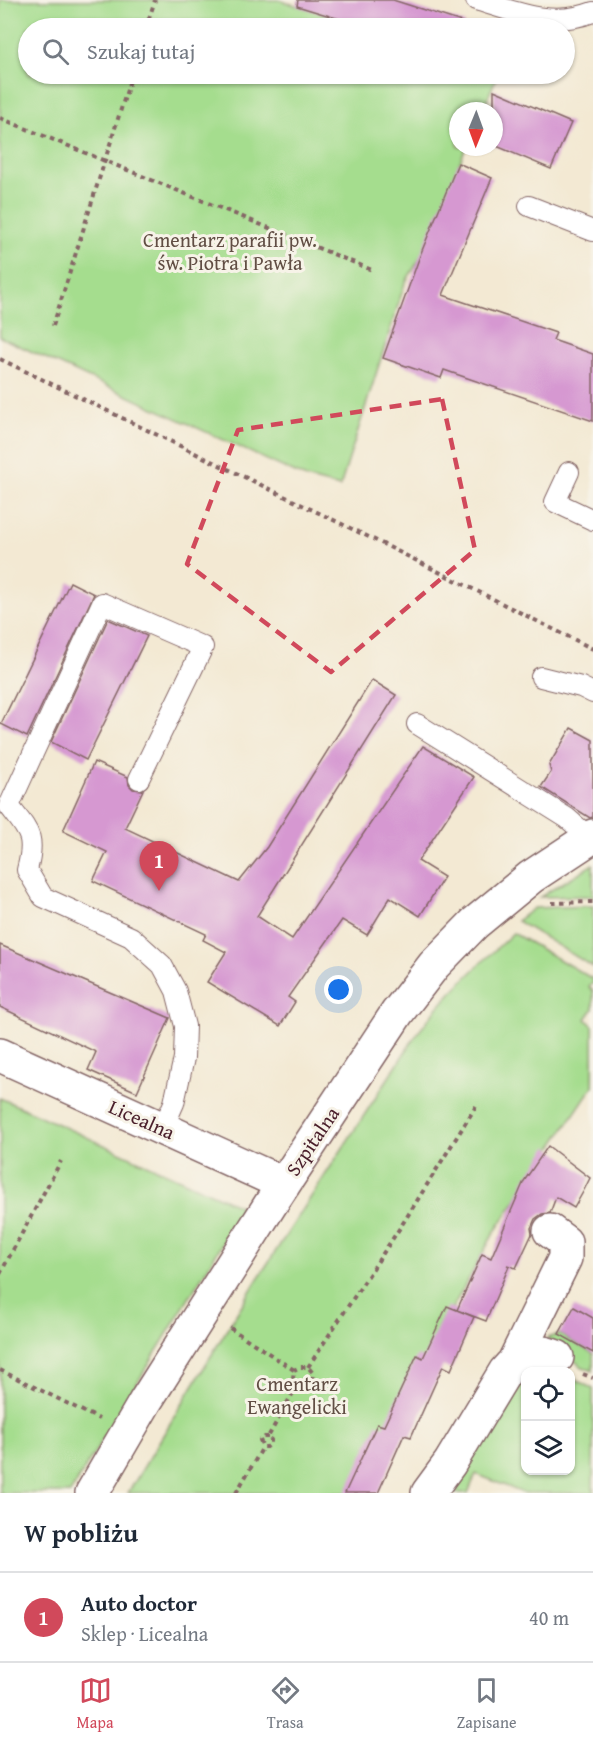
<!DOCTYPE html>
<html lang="pl">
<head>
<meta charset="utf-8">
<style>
  :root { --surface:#fff; --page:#f2f2f3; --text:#1f2937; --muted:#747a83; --line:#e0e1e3; --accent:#d1495b }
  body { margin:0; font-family:"Gentium Book Plus",serif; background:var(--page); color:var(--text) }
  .controls { position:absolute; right:18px; bottom:18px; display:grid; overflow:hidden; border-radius:12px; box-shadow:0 2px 4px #0004 }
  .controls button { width:54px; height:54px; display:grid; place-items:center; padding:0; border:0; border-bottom:2px solid var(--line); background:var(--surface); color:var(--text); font:30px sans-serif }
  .compass { position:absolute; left:449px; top:102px; width:54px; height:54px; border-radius:50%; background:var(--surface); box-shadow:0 2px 4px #0004; rotate:181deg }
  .you { position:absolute; left:339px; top:990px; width:21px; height:21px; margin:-15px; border:4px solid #fff; border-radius:50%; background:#1a73e8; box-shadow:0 0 0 9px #1a73e833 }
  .badge { display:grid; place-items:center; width:39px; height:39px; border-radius:50%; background:var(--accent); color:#fff; font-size:20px; font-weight:700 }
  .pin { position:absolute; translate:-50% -50px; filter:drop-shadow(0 2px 3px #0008) }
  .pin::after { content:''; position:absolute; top:32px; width:21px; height:18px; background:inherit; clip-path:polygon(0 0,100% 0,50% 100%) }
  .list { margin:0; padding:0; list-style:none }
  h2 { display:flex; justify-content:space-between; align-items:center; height:78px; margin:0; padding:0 24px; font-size:26px }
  h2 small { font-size:20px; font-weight:400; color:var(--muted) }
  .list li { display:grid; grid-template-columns:39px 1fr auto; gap:18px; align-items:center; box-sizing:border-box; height:90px; padding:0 24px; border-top:2px solid var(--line) }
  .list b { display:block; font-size:22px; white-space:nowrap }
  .list p { margin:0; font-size:20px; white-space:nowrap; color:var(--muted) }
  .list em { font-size:20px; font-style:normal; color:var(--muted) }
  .icon { flex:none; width:33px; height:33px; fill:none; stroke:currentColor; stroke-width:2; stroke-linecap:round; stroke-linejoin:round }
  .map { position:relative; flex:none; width:593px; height:1493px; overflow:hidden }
  .search { position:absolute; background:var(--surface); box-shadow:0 2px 4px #0004; left:18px; right:18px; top:18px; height:66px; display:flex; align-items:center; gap:15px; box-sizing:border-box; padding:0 21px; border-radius:33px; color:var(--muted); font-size:22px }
  .sheet { height:168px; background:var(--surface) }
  nav { display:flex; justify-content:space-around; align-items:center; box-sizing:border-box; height:84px; border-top:2px solid var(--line); background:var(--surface); font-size:16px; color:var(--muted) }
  nav a { display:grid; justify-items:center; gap:3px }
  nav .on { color:var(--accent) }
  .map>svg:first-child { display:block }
  .green { fill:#a5dd8e; stroke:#787e5c; stroke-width:1.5 }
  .building { fill:#d698d1 }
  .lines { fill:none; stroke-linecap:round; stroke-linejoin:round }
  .service-casing { stroke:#856666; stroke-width:22 }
  .minor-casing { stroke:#856666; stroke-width:36 }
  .path { stroke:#856666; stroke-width:4; stroke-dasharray:4.5 4.5; stroke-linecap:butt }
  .service { stroke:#fff; stroke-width:20 }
  .minor { stroke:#fff; stroke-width:33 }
  .marked { fill:none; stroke:#d1495b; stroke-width:4.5; stroke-dasharray:12 8; stroke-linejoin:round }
  .labels { text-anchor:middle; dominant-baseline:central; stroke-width:6; stroke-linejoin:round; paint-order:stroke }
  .park-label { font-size:20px; fill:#614e44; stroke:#f7f3e8 }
  .street-label { font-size:20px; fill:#4a1f2b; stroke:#f7f3e8 }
</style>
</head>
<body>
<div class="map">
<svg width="593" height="1493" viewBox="0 0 593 1493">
  <rect width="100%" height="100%" fill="#f7f3e8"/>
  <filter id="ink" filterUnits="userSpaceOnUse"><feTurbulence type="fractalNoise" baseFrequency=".0167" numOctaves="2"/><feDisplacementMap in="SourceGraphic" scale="12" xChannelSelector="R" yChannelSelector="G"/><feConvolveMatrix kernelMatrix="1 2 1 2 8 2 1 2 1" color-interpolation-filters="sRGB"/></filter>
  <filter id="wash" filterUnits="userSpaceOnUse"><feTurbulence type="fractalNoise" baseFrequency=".008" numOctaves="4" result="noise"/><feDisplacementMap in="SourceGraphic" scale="24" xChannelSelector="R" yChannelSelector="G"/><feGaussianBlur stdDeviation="1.35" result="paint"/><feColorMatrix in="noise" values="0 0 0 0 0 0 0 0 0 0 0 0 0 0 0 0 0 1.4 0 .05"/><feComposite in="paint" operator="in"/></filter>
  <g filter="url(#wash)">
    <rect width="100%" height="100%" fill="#f3e9d3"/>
    <!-- green -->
    <path class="green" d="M0,0h279l90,28h-341v46h470l-16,37h-24v36h8l-44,108 -17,28 -65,204 -34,-9 -306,-141z
      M593,864v32l-53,1z
      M593,906v61l-76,-46 17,-13z
      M513,933l80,46v4l-4,4 4,4v18l-7,10 7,7v60l-99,147 -144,260h-222l129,-213 156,-240c30,-44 62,-71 100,-107z
      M0,1098l244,110 -174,285h-70z
      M559,1334l34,19v18l-12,-5 -34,-28z
      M525,1363l35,8 -34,1v98h44l1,-93 22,12v104h-70l-47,-19 -8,19h-32z"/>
    <g id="blocks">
      <!-- building -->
      <path class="building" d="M298,0h95l72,23 -1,5h-95l-72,-22z
        M494,90l77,33 -20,46 -57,-24z
        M458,163l34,15 -49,117 113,38 -3,7 40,14v67l-149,-51 -3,8 -58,-20 38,-105z
        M70,582l24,12 -67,143 -26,-13z
        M108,619l39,17 -61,124 -35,-18z
        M372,680l24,15 -139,221 35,23 131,-193 51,31 -56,84 26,16 -24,39 -30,-19 -23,38 -25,-15 -54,77 7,5 -15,24 -73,-44 19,-30 -23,-12 3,-6 -113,-53 14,-29 -44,-21 31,-69 34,15 1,8 4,4 10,1 -18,38 114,54 28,-35z
        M571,728l22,12v77l-3,1 -49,-31 10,-15 -2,-7z
        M0,945l170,73 -33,74 -49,-22 8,-18 -96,-45z
        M548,1146l42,32 -7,14 -9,16 -18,-11 -6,16 -8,1 -7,5 -4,9 1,6 -16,34 -9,-3 2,1 -23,55 -29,-11 25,-56 9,4 33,-77z
        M447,1306l27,11 -23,53 -8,-4 -32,71 -7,-2 -26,58h-33l32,-69 7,2 33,-71 6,3z
        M574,1307l19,11v35l-34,-19z"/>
    </g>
  </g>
  <g filter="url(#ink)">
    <use href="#blocks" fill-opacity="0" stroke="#856666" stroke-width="1.5"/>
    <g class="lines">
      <defs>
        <path id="service" d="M476,0c40,12 76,28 117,12
          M529,206l64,25
          M569,472l-14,30 38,18
          M541,677l40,10 12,6
          M417,724l150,94 23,20
          M139,779l64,-132 -101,-44 -93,203c20,26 27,30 18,64l16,27 88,40 31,28 14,26 9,35 -1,32 -10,45 -11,25"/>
        <path id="minor" d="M0,1055l284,129
          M515,1360l50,-102v-16l-15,-11
          M92,1493l53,-91 125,-197 127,-192 37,-48 41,-42 56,-46 62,-41
          M428,1493l22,-30 55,-91c17,-20 27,-25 52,-15"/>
      </defs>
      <!-- service casing -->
      <use href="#service" class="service-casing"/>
      <!-- minor casing -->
      <use href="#minor" class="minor-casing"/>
      <!-- path -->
      <path class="path" d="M146,28l9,-28
        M0,118l372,152
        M53,326l79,-252
        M0,359l377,182 216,108
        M552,903l41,-1
        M0,1274l61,-113
        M230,1328l64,42 -1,8 5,6 7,1 7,-4 1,-8 -5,-6h-8l-6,3
        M308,1367l97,-147 73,-117
        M0,1370l99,49
        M583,1374l10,4
        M268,1437h-5l-3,3 3,7h4l4,-3v-4l-3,-3 30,-53
        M236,1493l27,-46"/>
      <!-- service -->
      <use href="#service" class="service"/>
      <!-- minor -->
      <use href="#minor" class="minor"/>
    </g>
  </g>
  <!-- marked area -->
  <path class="marked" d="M442,399l33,151 -144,122 -144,-108 51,-134z"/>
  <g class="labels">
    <!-- park labels -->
    <g class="park-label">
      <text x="230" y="239">Cmentarz parafii pw.<tspan x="230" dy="23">św. Piotra i Pawła</tspan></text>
      <text x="297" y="1383">Cmentarz<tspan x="297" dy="23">Ewangelicki</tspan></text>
    </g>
    <!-- street labels -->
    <g class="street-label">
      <text transform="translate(142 1119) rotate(24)">Licealna</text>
      <text transform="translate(312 1141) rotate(-56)">Szpitalna</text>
    </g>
  </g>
</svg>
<div class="controls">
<button><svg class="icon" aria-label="locate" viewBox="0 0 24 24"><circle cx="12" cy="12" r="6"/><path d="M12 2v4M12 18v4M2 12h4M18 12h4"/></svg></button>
<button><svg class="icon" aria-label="layers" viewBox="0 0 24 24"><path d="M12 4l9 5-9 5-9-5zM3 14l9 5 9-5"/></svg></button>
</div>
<svg class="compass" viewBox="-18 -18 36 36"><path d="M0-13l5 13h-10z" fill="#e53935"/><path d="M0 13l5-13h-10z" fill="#747a83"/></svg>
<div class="you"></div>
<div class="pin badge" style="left:159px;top:891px">1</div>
<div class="search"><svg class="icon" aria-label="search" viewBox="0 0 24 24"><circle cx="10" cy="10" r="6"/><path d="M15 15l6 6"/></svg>Szukaj tutaj</div>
</div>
<section class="sheet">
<h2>W pobliżu<small></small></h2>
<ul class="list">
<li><span class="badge">1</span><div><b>Auto doctor</b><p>Sklep · Licealna</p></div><em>40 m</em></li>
</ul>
</section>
<nav>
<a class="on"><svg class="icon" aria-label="map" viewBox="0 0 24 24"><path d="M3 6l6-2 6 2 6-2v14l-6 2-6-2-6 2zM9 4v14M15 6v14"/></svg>Mapa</a>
<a><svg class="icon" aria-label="directions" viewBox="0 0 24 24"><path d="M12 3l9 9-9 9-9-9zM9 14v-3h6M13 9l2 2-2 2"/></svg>Trasa</a>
<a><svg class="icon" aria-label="saved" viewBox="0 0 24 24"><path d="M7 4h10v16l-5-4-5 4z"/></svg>Zapisane</a>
</nav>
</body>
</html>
